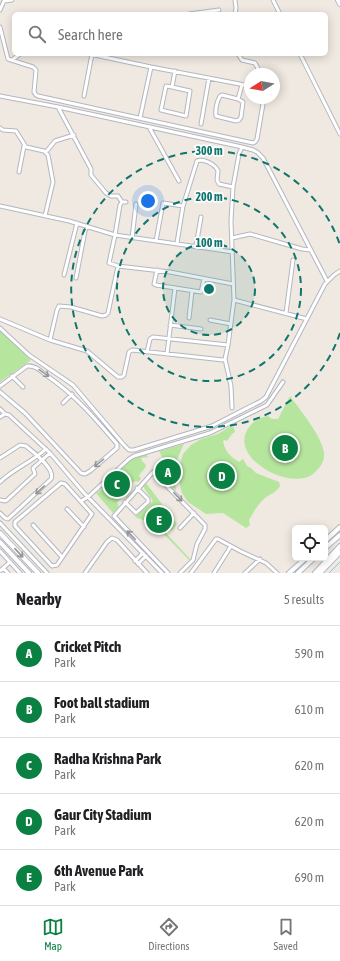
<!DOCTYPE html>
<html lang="en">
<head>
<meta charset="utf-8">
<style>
  :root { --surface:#fff; --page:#f2f2f2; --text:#202124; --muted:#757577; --line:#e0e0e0; --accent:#0b8043 }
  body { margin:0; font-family:"Asap Condensed",sans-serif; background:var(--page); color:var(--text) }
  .controls { position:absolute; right:12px; bottom:12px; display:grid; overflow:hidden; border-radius:6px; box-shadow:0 2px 10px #0003 }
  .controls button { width:36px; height:36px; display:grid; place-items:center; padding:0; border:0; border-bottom:1px solid var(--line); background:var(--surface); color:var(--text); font:20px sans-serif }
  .compass { position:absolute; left:244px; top:68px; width:36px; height:36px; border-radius:50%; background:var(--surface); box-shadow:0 2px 10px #0003; rotate:259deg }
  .you { position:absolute; left:148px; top:201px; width:14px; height:14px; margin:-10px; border:3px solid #fff; border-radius:50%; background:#1a73e8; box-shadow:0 0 0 6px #1a73e833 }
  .badge { display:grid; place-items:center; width:26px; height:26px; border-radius:50%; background:var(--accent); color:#fff; font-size:13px; font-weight:700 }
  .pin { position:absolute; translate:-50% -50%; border:2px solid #fff; box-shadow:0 1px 4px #0006 }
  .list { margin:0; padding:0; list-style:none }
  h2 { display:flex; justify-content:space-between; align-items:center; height:52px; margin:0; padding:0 16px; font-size:17px }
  h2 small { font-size:13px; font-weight:400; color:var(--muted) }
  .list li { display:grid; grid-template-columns:26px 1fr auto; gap:12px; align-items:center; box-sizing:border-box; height:56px; padding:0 16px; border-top:1px solid var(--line) }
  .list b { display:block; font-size:15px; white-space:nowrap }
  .list p { margin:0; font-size:13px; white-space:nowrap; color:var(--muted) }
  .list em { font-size:13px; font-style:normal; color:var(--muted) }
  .icon { flex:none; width:22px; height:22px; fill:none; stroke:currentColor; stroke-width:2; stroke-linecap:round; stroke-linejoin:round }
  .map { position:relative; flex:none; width:340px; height:573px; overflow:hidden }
  .search { position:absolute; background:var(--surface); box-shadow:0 2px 10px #0003; left:12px; right:12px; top:12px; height:44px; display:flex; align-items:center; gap:10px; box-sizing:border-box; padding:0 14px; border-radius:6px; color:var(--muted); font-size:15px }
  .sheet { height:332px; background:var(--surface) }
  nav { display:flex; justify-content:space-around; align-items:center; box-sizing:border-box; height:56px; border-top:1px solid var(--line); background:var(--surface); font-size:11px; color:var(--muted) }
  nav a { display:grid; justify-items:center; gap:2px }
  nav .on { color:var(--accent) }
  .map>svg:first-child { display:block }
  .green { fill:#b6e59e }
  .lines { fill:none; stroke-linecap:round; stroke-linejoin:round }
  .stream { stroke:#75cff0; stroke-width:1 }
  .street-casing { stroke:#b4b7c1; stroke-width:5 }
  .secondary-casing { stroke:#b4b7c1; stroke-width:6 }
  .street { stroke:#fff; stroke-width:3 }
  .secondary { stroke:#fff; stroke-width:4 }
  .oneway { stroke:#969696 }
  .ring { fill:none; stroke:#0f766e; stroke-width:2; stroke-dasharray:7 5 }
  .centre { fill:#0f766e; stroke:#fff; stroke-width:2 }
  .ring-label { font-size:12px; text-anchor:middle; font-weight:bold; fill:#0f766e; stroke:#fff; stroke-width:3.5; stroke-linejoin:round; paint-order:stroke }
</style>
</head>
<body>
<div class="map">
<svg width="340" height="573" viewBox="0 0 340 573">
  <rect width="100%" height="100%" fill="#efe9e1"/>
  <!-- green -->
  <path class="green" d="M0,331l31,29 -31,22z
    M290,396c10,14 32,40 34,57 1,9 -5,16 -11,21 -24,18 -88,-18 -63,-48 5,-6 11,-9 18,-10l4,3h6z
    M231,426l3,2 1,4 -3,2 -5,7 -2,-1 -2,1c2,11 7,15 16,21l4,-3 4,7 4,2 5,5 23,9 1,4c-4,7 -10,8 -15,12 -7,6 -12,15 -16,22l1,5 -4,3 -23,-15 -17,1 -18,-12 -6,-9 -5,-19 6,-20 8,-9 10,-6 17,-5z
    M184,444c-9,19 -11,27 -8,47l-20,-25 8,-5 -5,-10z
    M146,454l2,3 -7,1 1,3 4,4c-1,5 -5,6 -7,11l2,3 -3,3 -2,-1 -4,2v5h-4v2l2,3 -4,5 -2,-2 -7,6 2,5 -6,6 -17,-20 6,-4 -2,-3 35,-29z
    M146,483l31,41 -4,6 -8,2 25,27 -1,1 -31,-32 -7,-5 -16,-6 18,-16 -11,-16z"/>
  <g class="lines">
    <!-- stream -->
    <path class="stream" d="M329,573l11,-11"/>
    <defs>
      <path id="street" d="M273,0l7,14
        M0,10l4,-9 8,-1
        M189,14l30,-4
        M235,14l1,-6 -1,-8
        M0,27l8,32 25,8 3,3 -2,22 2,3 2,1 215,47 2,-1 2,-3 7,-41
        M90,54l61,13 99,19
        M238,54l4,6 13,3 6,11
        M300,54l40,80
        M12,60l8,-6
        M172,87l18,4 -4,25 -25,-6 5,-24 6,1 3,-16
        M222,95l16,4 5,3 -2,15 -2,3 -3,1 -20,-5c-1,-6 1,-15 4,-20z
        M0,96l58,11 184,40 11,3 4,2 6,6 64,123
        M84,96l8,-42
        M238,99l4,-14
        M58,107l33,62v6l15,18 5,3h7l4,6
        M140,118l11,-51
        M201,124l8,-46
        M149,127l30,54
        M0,128l3,2 13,1 10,16 18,4 4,4 5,27 -8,34
        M46,152l9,-11 19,-6
        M19,172l5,-26
        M126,202h-4l-2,3 -5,30 -6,28 9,3 52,6 63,12
        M0,206l69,15 46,14 118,17
        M132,238l4,-34
        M232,238l18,-4 52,15 9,1
        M156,241l7,-38 20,3
        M177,243l6,-37 14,-45c6,-3 18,3 21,10l-1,9 2,4 14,3
        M196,246l5,-29
        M157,270l-3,14 2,1 45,7 3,-13
        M64,275l13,-52
        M76,278l10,-52
        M234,300l73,19
        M286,313l7,-53
        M189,318l3,-27
        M0,319l50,21 37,11 31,26h4l2,-2 5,-23 3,-2 91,10 2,-1 3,-14 6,-45 -3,-79 2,-34 6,-33 3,-7
        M210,320l21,4
        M170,325l31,4
        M0,328l29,27 44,30 51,60 5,5h5l78,-24 49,-25 5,-4 59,-113 9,-9 6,-4
        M50,340l7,-30 2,-4 12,1 31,9 4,-1 2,-2 10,-47
        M147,352l3,-13 3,-2 75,8
        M167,354l8,-66
        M225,359l6,27 1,22
        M12,376l11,11
        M0,386l27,-20c7,-1 13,4 19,9 30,21 47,41 71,69v4l-27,23 -5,3 -4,-1 -56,-60 -25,-21
        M63,403l9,-9
        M0,409l5,5
        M0,417l5,-3 4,1 41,38 34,40 78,80
        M0,458l20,-13 6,1c7,6 30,23 25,33l-43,40 -3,-1 -5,-5
        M0,482c13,-13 32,-20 46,-33
        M61,483l4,1 27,30 -35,51 -5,1 -37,-40v-4z
        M0,500l5,1 2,-1 28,-26 -2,-6 17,-15
        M81,501l7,-4 41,-38 5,-3 76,-23 57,-28 16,-23
        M125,502l11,11 12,-11v-3l-11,-11
        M67,509l17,18
        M0,523l47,50
        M33,525l29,32
        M180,528l14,-15
        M0,551l20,22
        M135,561l8,-8
        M138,564l8,-8
        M3,568l5,5
        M0,571l10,-9
        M85,573l22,-31 5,-4 5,2 30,33
        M168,573l-54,-57 39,-44 52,53v4l-8,15 -4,16 -13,13
        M191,573l25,-34h2l22,12 26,12 11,10
        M214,573l17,-27
        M245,573l15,-14"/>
      <path id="secondary" d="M338,0l2,4
        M0,533l38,40
        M325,541l15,-14
        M0,542l29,31
        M325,548l15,-13
        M289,573l17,-15
        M298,573l16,-15
        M315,573l25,-27
        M320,573l20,-21"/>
    </defs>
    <!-- street casing -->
    <use href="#street" class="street-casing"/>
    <!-- secondary casing -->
    <use href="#secondary" class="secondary-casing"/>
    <!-- street -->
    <use href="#street" class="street"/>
    <!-- secondary -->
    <use href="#secondary" class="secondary"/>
  </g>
  <!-- one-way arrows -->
  <defs><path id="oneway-shaft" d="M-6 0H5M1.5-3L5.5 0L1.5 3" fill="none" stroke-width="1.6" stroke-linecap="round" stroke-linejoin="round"/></defs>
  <g class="oneway">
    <use href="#oneway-shaft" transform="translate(44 373) rotate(35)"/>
    <use href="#oneway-shaft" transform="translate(99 463) rotate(141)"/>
    <use href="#oneway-shaft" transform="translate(40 490) rotate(137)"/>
    <use href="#oneway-shaft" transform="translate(178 497) rotate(46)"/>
    <use href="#oneway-shaft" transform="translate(131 535) rotate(-134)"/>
    <use href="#oneway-shaft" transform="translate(19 553) rotate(47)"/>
  </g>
  <!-- distance rings -->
  <circle cx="209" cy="289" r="46" fill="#0f766e" fill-opacity=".12"/>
  <g class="ring">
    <circle cx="209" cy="289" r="46"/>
    <circle cx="209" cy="289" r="92"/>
    <path d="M340 333A138 138 0 1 1 340 245"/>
  </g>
  <circle cx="209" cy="289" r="6" class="centre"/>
  <g class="ring-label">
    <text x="209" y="155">300 m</text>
    <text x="209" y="201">200 m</text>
    <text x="209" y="247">100 m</text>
  </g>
</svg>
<div class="controls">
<button><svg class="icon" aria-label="locate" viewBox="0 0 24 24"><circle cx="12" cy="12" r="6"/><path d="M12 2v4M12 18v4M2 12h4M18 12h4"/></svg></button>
</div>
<svg class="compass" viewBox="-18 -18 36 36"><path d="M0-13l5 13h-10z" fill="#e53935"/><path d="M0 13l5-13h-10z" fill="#757577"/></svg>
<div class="you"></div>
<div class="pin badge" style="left:168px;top:472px">A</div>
<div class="pin badge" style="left:285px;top:448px">B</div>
<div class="pin badge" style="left:117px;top:484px">C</div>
<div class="pin badge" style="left:222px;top:476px">D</div>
<div class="pin badge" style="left:159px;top:520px">E</div>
<div class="search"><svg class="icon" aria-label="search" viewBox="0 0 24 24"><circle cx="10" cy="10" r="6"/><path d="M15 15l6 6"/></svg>Search here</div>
</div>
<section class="sheet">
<h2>Nearby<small>5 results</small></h2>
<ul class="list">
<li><span class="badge">A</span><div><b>Cricket Pitch</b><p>Park</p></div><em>590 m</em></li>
<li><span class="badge">B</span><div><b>Foot ball stadium</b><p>Park</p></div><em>610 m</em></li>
<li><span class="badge">C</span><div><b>Radha Krishna Park</b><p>Park</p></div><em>620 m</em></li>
<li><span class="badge">D</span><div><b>Gaur City Stadium</b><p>Park</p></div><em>620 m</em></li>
<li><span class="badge">E</span><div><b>6th Avenue Park</b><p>Park</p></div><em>690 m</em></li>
</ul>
</section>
<nav>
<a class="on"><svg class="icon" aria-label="map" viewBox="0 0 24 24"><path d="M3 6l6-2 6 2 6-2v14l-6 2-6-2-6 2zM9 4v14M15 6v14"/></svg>Map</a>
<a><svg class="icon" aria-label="directions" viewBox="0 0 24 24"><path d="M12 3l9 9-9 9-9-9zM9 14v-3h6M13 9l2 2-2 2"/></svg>Directions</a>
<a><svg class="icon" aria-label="saved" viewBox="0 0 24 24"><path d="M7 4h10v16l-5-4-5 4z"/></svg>Saved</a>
</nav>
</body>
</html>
